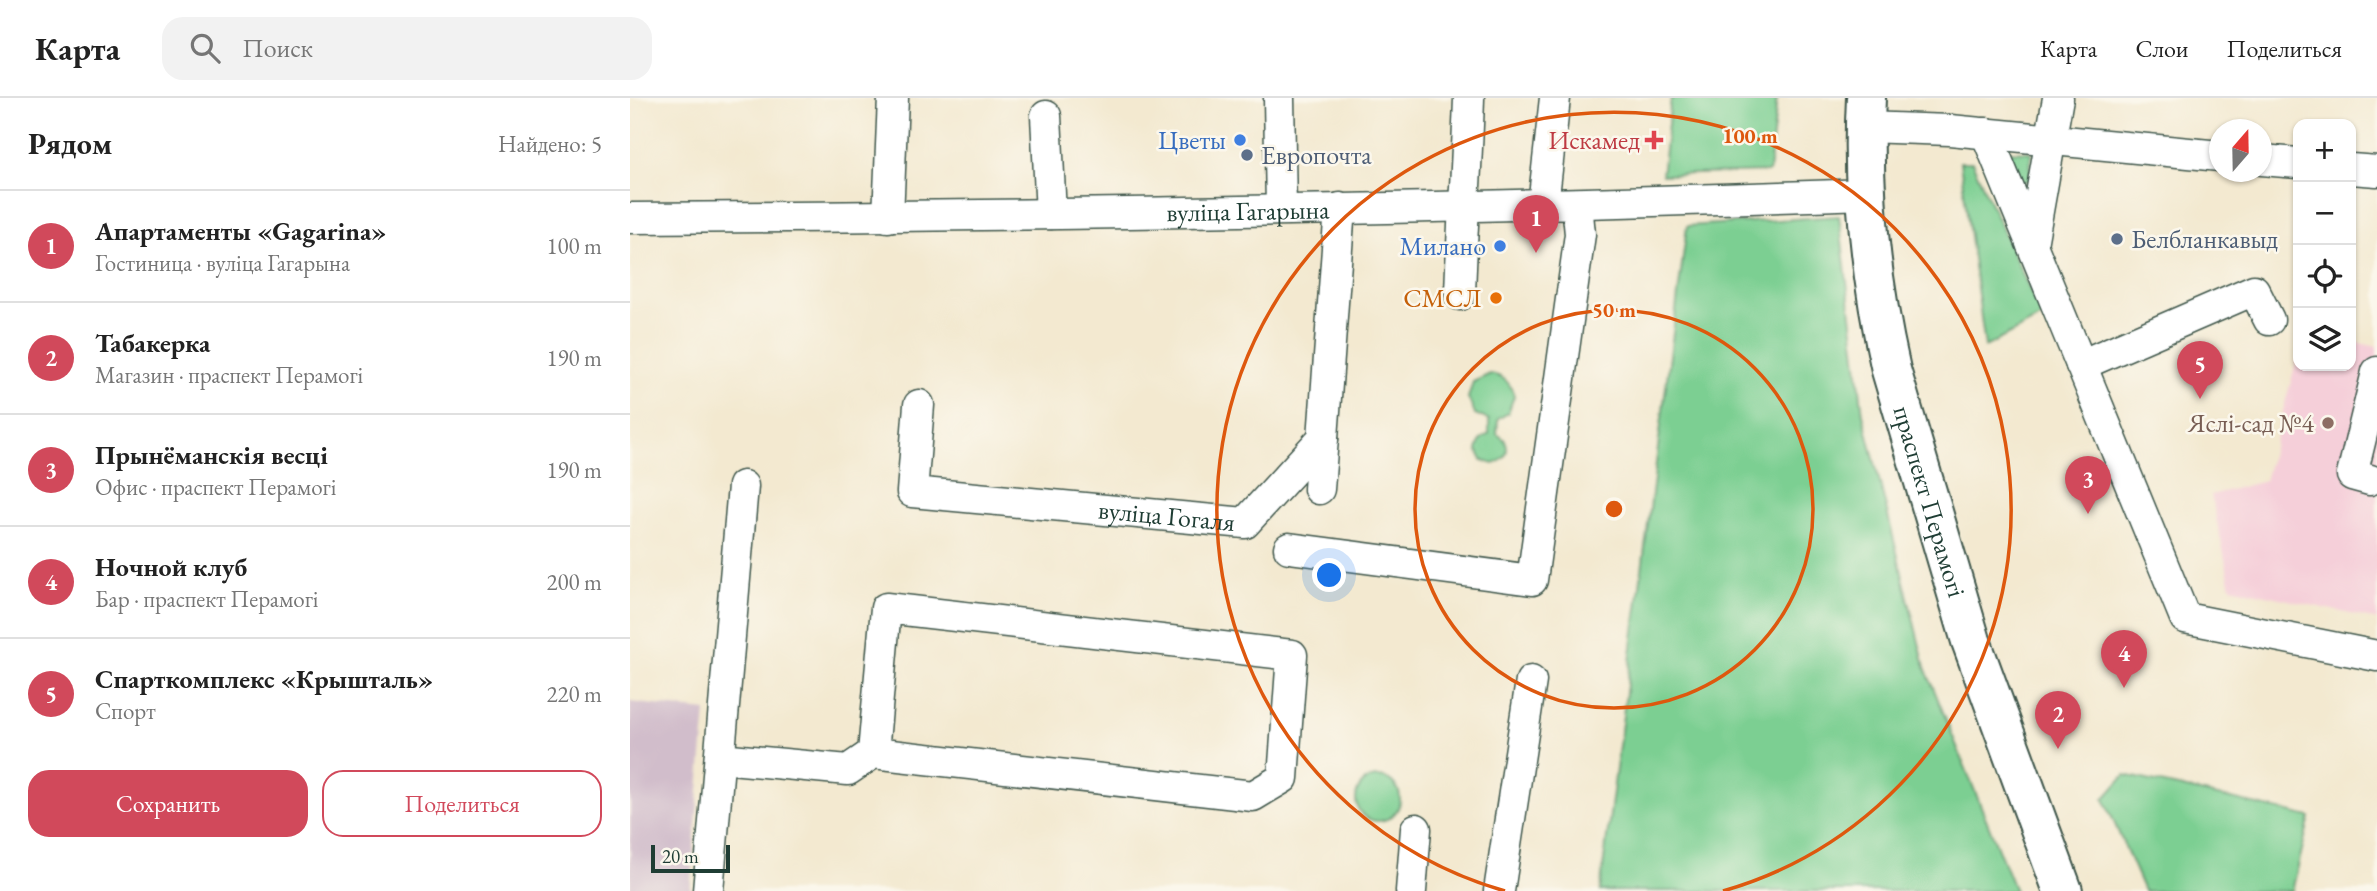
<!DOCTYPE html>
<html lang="ru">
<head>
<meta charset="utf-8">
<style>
  :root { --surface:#fff; --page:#f2f2f2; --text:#222; --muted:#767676; --line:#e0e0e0; --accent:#d1495b }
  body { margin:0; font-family:"EB Garamond",serif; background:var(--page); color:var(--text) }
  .controls { position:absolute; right:21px; top:21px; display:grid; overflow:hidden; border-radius:14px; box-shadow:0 2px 5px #0004 }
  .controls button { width:63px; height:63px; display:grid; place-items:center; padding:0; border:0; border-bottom:2px solid var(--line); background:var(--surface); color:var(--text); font:35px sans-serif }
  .compass { position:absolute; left:1579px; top:21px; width:63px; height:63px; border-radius:50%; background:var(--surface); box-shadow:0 2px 5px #0004; rotate:20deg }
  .scale { position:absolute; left:21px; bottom:18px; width:79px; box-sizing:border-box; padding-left:7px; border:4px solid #1f3d34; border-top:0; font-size:19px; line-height:24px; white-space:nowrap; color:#1f3d34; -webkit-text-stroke:5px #fbf7ec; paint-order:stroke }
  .you { position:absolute; left:700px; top:478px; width:24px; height:24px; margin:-18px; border:5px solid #fff; border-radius:50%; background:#1a73e8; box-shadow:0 0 0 10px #1a73e833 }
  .badge { display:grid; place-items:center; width:46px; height:46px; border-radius:50%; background:var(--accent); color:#fff; font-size:23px; font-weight:700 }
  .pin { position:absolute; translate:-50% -58px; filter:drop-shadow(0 2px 4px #0008) }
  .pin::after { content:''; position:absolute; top:37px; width:24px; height:21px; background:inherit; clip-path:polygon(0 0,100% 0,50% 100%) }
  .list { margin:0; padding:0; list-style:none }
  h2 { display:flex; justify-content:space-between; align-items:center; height:91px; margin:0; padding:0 28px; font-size:30px }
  h2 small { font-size:23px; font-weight:400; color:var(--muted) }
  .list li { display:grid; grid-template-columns:46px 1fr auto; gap:21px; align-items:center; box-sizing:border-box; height:112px; padding:0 28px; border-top:2px solid var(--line) }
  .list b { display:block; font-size:26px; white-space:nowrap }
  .list p { margin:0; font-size:23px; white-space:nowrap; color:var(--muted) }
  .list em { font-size:23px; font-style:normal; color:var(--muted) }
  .actions { display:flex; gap:14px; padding:21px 28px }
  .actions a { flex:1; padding:16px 0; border:2px solid var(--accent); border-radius:21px; text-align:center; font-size:24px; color:var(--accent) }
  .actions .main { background:var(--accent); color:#fff }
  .icon { flex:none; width:38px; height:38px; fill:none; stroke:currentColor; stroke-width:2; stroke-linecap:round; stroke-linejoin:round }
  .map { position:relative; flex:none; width:1747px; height:793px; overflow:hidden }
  header { display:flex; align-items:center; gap:42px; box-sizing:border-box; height:98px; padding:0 35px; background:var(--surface); border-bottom:2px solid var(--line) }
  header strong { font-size:33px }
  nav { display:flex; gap:38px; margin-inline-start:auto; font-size:24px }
  .search { width:490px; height:63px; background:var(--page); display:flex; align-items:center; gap:18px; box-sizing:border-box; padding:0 24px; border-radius:21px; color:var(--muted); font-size:26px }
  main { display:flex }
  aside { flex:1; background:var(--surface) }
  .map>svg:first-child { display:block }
  .built { fill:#f5cfd9 }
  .industrial { fill:#d1bdcb }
  .green { fill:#7ccf92; stroke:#4e8663; stroke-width:2 }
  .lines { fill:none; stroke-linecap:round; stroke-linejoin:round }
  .minor-casing { stroke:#3f574b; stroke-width:33 }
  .major-casing { stroke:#3f574b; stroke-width:42 }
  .minor { stroke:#fff; stroke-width:30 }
  .major { stroke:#fff; stroke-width:38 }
  .ring { fill:none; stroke:#de580e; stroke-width:3.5 }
  .shop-dot { fill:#3f7fe0; stroke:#fbf7ec; stroke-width:2.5 }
  .health-dot { fill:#e0444e; stroke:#fbf7ec; stroke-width:2.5 }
  .service-dot { fill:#5c6f8a; stroke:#fbf7ec; stroke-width:2.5 }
  .food-dot { fill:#e8710a; stroke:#fbf7ec; stroke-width:2.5 }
  .education-dot { fill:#8d6e63; stroke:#fbf7ec; stroke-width:2.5 }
  .labels { text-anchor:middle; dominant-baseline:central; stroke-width:5; stroke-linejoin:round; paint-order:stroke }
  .shop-label { font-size:26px; fill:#366cbe; stroke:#fbf7ec; text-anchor:end }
  .health-label { font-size:26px; fill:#be3a42; stroke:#fbf7ec; text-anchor:end }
  .service-label { font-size:26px; fill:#4e5e75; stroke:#fbf7ec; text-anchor:start }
  .street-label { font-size:26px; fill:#1f3d34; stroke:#fbf7ec }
  .food-label { font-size:26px; fill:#c56008; stroke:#fbf7ec; text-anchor:end }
  .education-label { font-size:26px; fill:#785e54; stroke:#fbf7ec; text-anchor:end }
  .centre { fill:#de580e; stroke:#fbf7ec; stroke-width:3.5 }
  .ring-label { font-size:21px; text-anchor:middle; font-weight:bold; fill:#de580e; stroke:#fbf7ec; stroke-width:5; stroke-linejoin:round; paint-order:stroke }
</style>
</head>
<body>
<header>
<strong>Карта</strong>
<div class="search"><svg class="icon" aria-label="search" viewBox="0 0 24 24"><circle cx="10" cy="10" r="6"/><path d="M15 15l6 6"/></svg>Поиск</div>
<nav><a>Карта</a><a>Слои</a><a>Поделиться</a></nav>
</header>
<main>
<aside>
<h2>Рядом<small>Найдено: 5</small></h2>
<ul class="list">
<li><span class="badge">1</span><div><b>Апартаменты «Gagarina»</b><p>Гостиница · вуліца Гагарына</p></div><em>100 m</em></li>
<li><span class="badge">2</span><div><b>Табакерка</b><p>Магазин · праспект Перамогі</p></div><em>190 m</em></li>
<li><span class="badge">3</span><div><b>Прынёманскія весці</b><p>Офис · праспект Перамогі</p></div><em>190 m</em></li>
<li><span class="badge">4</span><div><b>Ночной клуб</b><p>Бар · праспект Перамогі</p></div><em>200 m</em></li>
<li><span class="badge">5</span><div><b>Спарткомплекс «Крышталь»</b><p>Спорт</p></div><em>220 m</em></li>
</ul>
<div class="actions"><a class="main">Сохранить</a><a>Поделиться</a></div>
</aside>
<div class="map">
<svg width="1747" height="793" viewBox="0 0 1747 793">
  <rect width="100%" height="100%" fill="#fbf7ec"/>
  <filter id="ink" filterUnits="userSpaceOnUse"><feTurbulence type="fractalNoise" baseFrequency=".0143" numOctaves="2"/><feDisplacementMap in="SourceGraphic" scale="14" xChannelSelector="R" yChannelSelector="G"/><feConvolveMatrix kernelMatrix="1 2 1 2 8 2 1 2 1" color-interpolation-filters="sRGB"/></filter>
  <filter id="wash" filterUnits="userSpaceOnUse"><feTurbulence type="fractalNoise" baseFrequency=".00686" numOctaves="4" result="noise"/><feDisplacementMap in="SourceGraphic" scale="28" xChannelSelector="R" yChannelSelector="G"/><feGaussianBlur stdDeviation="1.57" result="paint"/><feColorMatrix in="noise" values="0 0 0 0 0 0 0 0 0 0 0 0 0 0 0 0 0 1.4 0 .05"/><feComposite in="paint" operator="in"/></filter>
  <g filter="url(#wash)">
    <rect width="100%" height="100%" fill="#f3e9d0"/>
    <!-- built -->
    <path class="built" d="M1721,243l26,6v273l-146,-33 -20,-92 53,-14 34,-126v11h53z"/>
    <!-- industrial -->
    <path class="industrial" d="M0,604l76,9 -16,180h-60z"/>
    <!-- green -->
    <path class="green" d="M1041,0h106l-8,74 -107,3z
      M1376,53l25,1 -1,28 -10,3z
      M1330,64h12l70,155 -57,30z
      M1209,118l24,198 62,253 90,224h-415l87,-665z
      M860,276c13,2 21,8 24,22l-6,17 -10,6 -1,15 8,6c5,12 0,21 -12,24l-11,-4 -5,-10 4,-11 8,-5v-14l-14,-6 -7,-16 5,-16z
      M1495,677l185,42 -18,74h-148l-40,-92z
      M726 701a22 22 0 1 1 44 0a22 22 0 1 1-44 0Z"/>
  </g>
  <g filter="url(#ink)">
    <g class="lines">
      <defs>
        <g id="minor">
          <path d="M649,0l2,111"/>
          <path d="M416,18l5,98"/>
          <path d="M1234,29l86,3 270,26"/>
          <path d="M1356,35l199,485 192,38"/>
          <path d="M1632,62l36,3"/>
          <path d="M1721,71l26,2"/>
          <path d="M913,107l12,-107"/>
          <path d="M258,119l5,-119"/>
          <path id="s1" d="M0,120c412,-2 824,-9 1236,-24"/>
          <path d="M1402,147l26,-147"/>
          <path d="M830,197c2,-66 7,-131 9,-197"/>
          <path d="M1451,267l173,-75 15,30"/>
          <path id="s2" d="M289,307l-7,87 333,31 78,-85 17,-230"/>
          <path d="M1740,382l-18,-5 25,-103"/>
          <path d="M689,391l4,-51"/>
          <path d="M659,450l243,32 48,-346 -3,-30"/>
          <path d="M90,660l128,12 25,-17 380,43 30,-18 9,-123 -406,-47 -13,145"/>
          <path d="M78,793l35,-405"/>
          <path d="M781,793l5,-62"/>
          <path d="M869,793l32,-210"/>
        </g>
        <g id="major">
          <path id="s3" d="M1236,0c-5,91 5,183 25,272l80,271 92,250"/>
        </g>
      </defs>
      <!-- minor casing -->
      <use href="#minor" class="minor-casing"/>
      <!-- major casing -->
      <use href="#major" class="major-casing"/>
      <!-- minor -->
      <use href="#minor" class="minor"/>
      <!-- major -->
      <use href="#major" class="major"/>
    </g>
  </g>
  <!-- distance rings -->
  <g class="ring">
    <circle cx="984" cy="411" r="199"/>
    <path d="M875 793A397 397 0 1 1 1093 793"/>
  </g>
  <!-- markers -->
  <g class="shop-dot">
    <circle cx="610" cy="42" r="7"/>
    <circle cx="870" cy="148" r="7"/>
  </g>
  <path class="health-dot" d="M1020.5 31.5h7v7h7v7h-7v7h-7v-7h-7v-7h7z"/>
  <g class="service-dot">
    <circle cx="617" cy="57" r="7"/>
    <circle cx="1487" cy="141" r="7"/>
  </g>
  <circle class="food-dot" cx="866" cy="200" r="7"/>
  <circle class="education-dot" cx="1698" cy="325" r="7"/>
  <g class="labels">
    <!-- shop labels -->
    <g class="shop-label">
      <text x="596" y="42">Цветы</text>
      <text x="856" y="148">Милано</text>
    </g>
    <!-- health labels -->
    <g class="health-label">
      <text x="1010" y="42">Искамед</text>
    </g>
    <!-- service labels -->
    <g class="service-label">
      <text x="631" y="57">Европочта</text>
      <text x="1501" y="141">Белбланкавыд</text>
    </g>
    <!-- street labels -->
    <g class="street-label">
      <text stroke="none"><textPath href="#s1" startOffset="618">вуліца Гагарына</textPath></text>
      <text stroke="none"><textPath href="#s3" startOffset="411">праспект Перамогі</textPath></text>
      <text stroke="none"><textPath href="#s2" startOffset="343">вуліца Гогаля</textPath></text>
    </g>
    <!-- food labels -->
    <g class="food-label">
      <text x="852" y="200">СМСЛ</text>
    </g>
    <!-- education labels -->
    <g class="education-label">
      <text x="1684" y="325">Яслі-сад №4</text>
    </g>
  </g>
  <circle cx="984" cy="411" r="10" class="centre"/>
  <g class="ring-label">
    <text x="1120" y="45">100 m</text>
    <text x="984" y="219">50 m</text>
  </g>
</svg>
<div class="controls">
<button>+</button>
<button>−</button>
<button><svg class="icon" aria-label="locate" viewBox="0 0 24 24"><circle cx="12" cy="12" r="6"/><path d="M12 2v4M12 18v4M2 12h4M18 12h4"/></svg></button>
<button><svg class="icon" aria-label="layers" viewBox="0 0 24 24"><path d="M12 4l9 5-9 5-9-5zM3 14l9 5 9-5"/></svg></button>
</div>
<svg class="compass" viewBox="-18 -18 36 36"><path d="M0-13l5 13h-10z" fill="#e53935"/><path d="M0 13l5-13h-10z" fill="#767676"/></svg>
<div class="scale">20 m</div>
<div class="you"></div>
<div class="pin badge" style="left:906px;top:155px">1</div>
<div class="pin badge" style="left:1428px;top:651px">2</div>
<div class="pin badge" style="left:1458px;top:416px">3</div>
<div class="pin badge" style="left:1494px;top:590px">4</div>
<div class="pin badge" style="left:1570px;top:301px">5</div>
</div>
</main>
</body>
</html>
